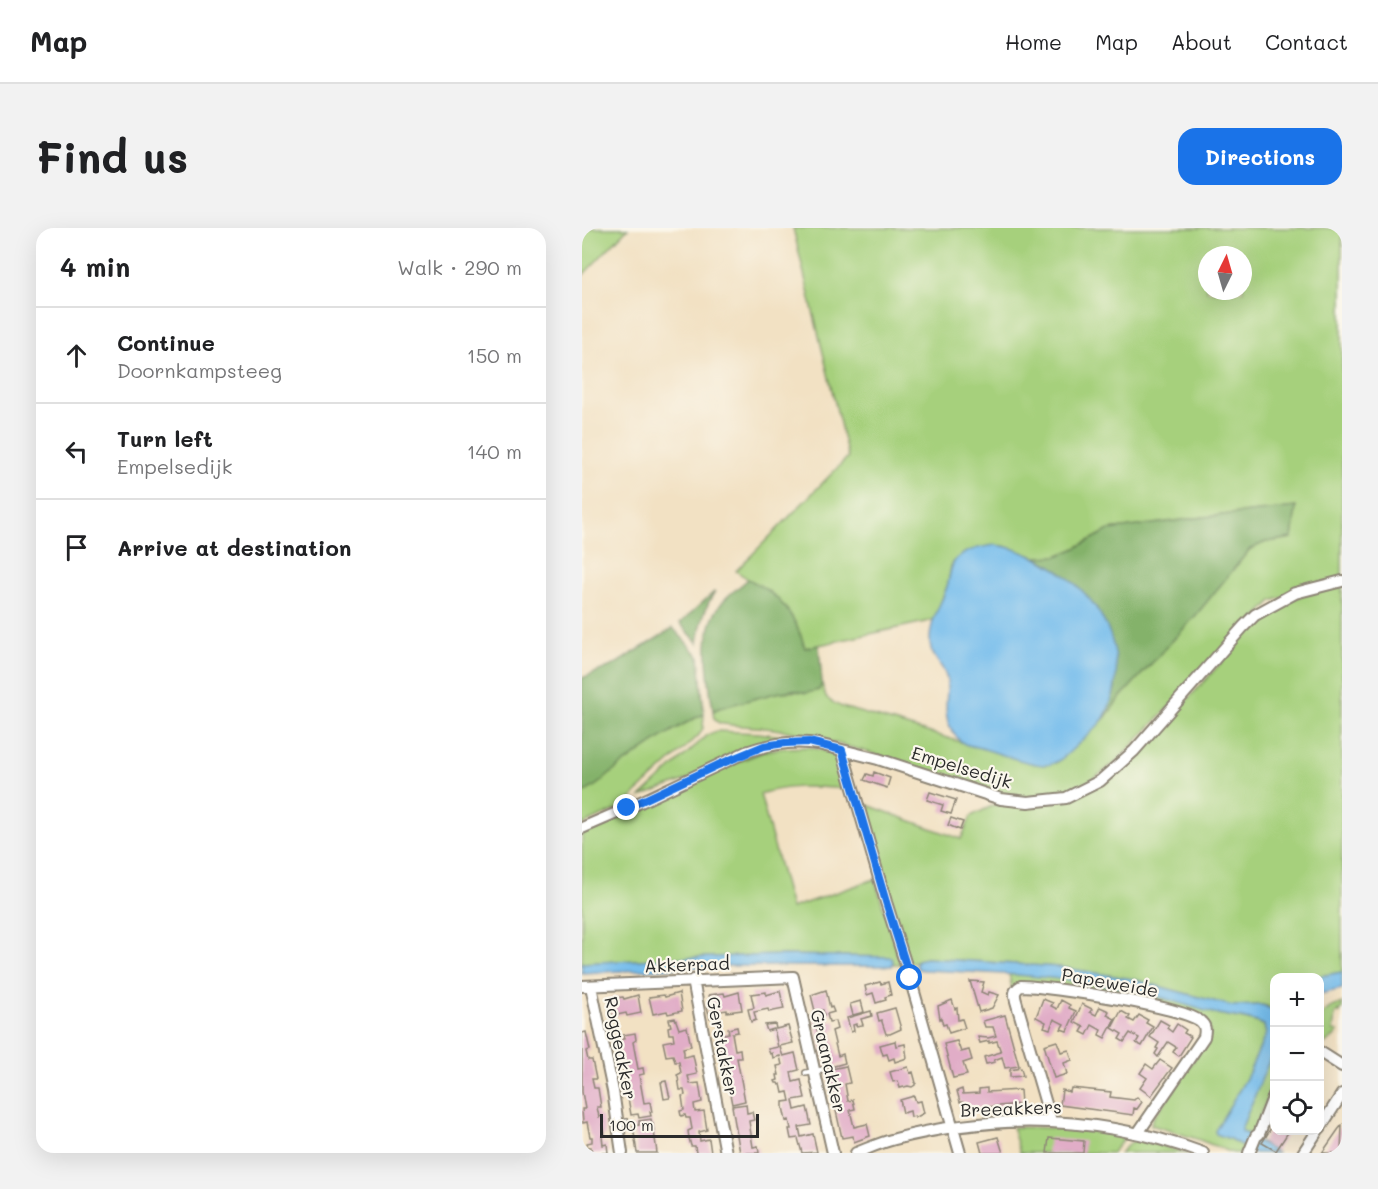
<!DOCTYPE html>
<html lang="en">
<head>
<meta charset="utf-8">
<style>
  :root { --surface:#fff; --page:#f2f2f2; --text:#202124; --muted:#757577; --line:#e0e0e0; --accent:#1a73e8 }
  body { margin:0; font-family:Mali,sans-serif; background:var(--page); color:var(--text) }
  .controls { position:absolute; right:18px; bottom:18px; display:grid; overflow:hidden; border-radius:12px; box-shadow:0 6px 24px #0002 }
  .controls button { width:54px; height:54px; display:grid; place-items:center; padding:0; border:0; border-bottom:2px solid var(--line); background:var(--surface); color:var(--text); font:30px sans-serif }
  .compass { position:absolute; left:616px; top:18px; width:54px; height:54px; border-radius:50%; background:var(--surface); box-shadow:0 6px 24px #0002; rotate:5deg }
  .scale { position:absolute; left:18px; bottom:15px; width:159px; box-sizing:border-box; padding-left:6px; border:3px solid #2b2b2b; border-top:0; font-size:16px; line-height:21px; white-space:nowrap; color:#2b2b2b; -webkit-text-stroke:4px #fbf7ec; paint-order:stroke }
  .stop { position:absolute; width:18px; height:18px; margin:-14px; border:4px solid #1a73e8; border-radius:50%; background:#fff }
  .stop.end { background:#1a73e8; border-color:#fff; box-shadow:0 2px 6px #0008 }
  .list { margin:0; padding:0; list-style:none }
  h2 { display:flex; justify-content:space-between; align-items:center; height:78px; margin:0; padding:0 24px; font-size:26px }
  h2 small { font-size:20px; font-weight:400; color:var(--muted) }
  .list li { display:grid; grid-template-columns:39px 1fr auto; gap:18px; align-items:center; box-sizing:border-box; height:96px; padding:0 24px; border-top:2px solid var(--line) }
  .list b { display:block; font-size:22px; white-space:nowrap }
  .list p { margin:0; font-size:20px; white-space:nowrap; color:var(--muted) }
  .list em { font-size:20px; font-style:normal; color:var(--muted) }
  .icon { flex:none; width:33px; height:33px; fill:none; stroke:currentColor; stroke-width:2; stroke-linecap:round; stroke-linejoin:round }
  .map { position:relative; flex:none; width:760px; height:925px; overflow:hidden; border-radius:18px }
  header { display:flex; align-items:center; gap:36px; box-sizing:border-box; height:84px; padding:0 30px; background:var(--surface); border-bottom:2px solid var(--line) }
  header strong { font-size:28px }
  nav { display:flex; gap:33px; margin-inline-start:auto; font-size:21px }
  .intro { display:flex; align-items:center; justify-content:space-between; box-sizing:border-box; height:144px; padding:0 36px }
  h1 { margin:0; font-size:42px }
  .button { padding:15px 27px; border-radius:18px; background:var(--accent); color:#fff; font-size:21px; font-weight:700 }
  main { display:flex; gap:36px; padding:0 36px }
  aside { flex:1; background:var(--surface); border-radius:18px; box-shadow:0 6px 24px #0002 }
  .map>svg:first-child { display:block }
  .green { fill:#a6d07b; stroke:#687e53; stroke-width:1.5; fill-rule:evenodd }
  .forest { fill:#84b26b; stroke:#586e4b; stroke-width:1.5 }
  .water { fill:#73bcec; stroke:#4f748c; stroke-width:1.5 }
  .building { fill:#e1adc7 }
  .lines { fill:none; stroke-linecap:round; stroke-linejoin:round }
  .service-casing { stroke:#8e8677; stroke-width:8 }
  .minor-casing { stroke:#8e8677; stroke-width:14 }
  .service { stroke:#fff; stroke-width:5 }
  .minor { stroke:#fff; stroke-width:10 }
  .route { stroke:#1a73e8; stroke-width:8 }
  .labels { text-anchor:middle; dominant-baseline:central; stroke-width:4.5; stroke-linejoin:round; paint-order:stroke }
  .street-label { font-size:18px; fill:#2b2b2b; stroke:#fbf7ec }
</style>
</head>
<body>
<header>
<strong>Map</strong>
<nav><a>Home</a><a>Map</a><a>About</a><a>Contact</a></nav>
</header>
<div class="intro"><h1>Find us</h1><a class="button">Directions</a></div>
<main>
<aside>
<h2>4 min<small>Walk · 290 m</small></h2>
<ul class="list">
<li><svg class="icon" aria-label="ahead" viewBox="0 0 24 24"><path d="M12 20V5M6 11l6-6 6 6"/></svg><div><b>Continue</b><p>Doornkampsteeg</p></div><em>150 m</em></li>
<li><svg class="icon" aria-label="left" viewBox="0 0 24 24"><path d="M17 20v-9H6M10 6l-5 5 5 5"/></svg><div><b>Turn left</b><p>Empelsedijk</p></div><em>140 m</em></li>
<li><svg class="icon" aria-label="arrive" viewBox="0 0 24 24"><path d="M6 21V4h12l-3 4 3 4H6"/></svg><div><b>Arrive at destination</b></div></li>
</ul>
</aside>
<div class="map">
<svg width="760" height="925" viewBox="0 0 760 925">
  <rect width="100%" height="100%" fill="#fbf7ec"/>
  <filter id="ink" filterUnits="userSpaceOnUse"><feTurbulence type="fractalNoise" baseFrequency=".0167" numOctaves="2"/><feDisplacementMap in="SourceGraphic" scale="12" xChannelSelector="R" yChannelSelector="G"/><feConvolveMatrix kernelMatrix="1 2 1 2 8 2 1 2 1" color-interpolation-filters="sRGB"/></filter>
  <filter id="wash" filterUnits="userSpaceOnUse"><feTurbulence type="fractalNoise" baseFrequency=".008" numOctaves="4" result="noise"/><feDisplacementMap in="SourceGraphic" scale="24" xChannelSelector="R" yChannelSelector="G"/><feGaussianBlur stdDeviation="1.35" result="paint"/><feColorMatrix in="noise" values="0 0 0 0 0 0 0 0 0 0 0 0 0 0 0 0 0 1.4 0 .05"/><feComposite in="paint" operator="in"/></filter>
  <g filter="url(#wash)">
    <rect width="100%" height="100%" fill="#f2e1c3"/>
    <!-- green -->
    <path class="green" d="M0,0h46l-46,48z
      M211,0h549v351l-70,22 -158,163c-24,18 -49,33 -79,34 -35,1 -73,-17 -106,-27 -43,-14 -85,-26 -128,-37 -19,-5 -39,-7 -59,-8 -8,-1 -16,-1 -23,-3l-5,-4 -1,-8 6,-3c19,-5 38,-11 57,-15 14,-3 28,0 43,-3l3,-7c3,16 5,17 20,24l177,52 37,4 20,-17 29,-28 13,-18 78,-85 54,-66 16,-7 26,-4 4,-31 -92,10 -95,13 -35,19 -18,7 -12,1h-9l-31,-11 -38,6 -11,8 -4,6 -3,18 -14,36 -129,28c-14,-47 -31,-51 -69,-77l112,-114zM625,27h36v36h-36z
      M760,358v386l-27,5 -41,1v34l-7,-6 -5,-1 -30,1 -100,-27 -73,-12 -133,-9 -9,2 -1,3 -10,-1 -47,-160 102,37 10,-23 21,-10 14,-4 16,2 81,-21 23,-16 12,-13 89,-98 10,-17 16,-18 33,-20 18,-6z
      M122,486l-1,14 -4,7 -64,59 -8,11 -45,20v-32c13,-4 27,-19 38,-27 27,-19 53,-38 84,-52z
      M135,503l42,2 38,5 -157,59 67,-62z
      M227,519l24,6 9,15 7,21c-33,-2 -58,-5 -89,5l31,114 84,-29 25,85h-7l-2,-7 -107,-2 -107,3 -95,5v-131l48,-18 47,-24 56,-26 33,-13 16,-3z
      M427,746c42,3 85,8 127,17 24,5 47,13 70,20 19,6 40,6 58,14l2,9 -19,43 -32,54 1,3 14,5 15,8 -4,6h-8l-36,-14 -46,-14 1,-6 23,-30 35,-54 -1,-9 -57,-23 -140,-14z
      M760,775v6l-4,2 2,2h-5l-2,18 5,1c-3,8 -11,6 -18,16v-32l10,-8z
      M692,821v34l-21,49h-2l-2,3 -7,-4v-4z
      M430,899c36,0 72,2 108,8l3,5 -11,13h-92z
      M555,911l51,14h-68l10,-10z"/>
    <!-- forest -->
    <path class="forest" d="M714,279l-4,31 -26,4 -16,7 -54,66 -78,85 -13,18 10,-30 -18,-80 -29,-30 -21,-15 -12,-6 22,-1 17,-7 35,-19 95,-13z
      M166,351c32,15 47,36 57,69l14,-3 3,38 -3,7 -13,3 -13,-3 -17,3 -57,15 -6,3c-5,-37 -16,-83 13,-113 7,-7 15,-12 22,-19z
      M133,363c-11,17 -15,33 -17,52l-18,-20z
      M91,400l26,28 5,58c-31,14 -57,33 -84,52 -11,8 -25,23 -38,27v-115l32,-13z"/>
    <!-- water -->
    <path class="water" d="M413,317c14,1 26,6 39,12 61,27 104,94 71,159 -3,7 -21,23 -28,29 -6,6 -14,14 -21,17 -3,2 -10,3 -13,3 -17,-1 -45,-12 -62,-17 -5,-1 -13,-2 -18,-5 -4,-2 -9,-9 -11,-13 -10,-16 -4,-32 -5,-49 -1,-13 -13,-21 -16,-32 -1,-5 -1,-14 0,-19 2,-16 13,-31 17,-47 2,-8 2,-18 9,-25 11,-9 24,-11 38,-13z
      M202,727l107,2 2,4 -1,5h-170l-140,7v-10l95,-5z
      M344,730l133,9 73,12 100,27 30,-1c5,1 8,5 12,7v37l-28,68 -4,10v4l35,22h-23l-24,-14 -14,-5 -1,-3 32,-54 19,-43 -2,-9c-18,-9 -39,-8 -58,-14 -24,-7 -47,-15 -71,-20 -70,-15 -140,-18 -211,-21l-6,-1 -2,-3 1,-6z
      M760,744v17l-22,5v-16l-5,-1z"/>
    <g id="blocks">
      <!-- building -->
      <path class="building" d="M292,544l16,6 -3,10 -23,-8 3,-6 6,2z
        M348,564l26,8 -5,14 -10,-3 2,-6 -16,-5z
        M369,590l12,4 -3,8 -12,-5z
        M388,753l14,1 -3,10 7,3 1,-3 10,3 -7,13 -13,4z
        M298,754l1,2 7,-2 3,13 -6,2 1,3 -10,3 -3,-10 -6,2 -2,-9z
        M244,762l4,18 2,-1 2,5 -7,2 2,8 6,-1 2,8 -5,2 6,25 5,-2 2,9 -18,5 -13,-51 10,-2 -1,-5 -8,1 -4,-16z
        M198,763l4,18 -15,3 -1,-3 -14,3 2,8 -5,2 -3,-13 6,-1 -3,-14 15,-2v3z
        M157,764l3,18 -15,2v-2l-13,2 1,5 -5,1 -3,-11 5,-1 -3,-11 15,-2 1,3z
        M97,765l3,18 -14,3 -1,-3 -14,3 -4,-17 15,-2 1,2z
        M56,767l3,18 -14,3 -1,-3 -14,3 -4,-17 15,-2 1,2z
        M461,771l10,4 -2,3 6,3 4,-9 9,5 -1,3 7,3 -9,20 -6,-2 3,-5 -10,-5 -4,10 -6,-2 2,-5 -10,-5z
        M370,772l3,9 2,-1 1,12 4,-1 3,9 -16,5 -3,-9 -3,1 -2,-7 -1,1 -2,-13z
        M279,773l3,11 -11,3 -3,-11z
        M500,776l10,5 -2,3 6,3 4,-8 9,4 -2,4 8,4 -10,19 -6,-3 2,-5 -9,-5 -5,10 -6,-3 3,-5 -10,-5z
        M313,780l6,21 -11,5h-4l-4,-12v-2l-3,1 -2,-8z
        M289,783l1,5 -11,3 2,6 -7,1v-2l-3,1 1,6 -3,1 -4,-14z
        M539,783l9,5 -2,3 6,3 5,-7 9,5 -2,3 7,4 -11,19 -6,-3 3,-5 -9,-5 -6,9 -5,-3 3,-5 -10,-6z
        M423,787l14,51 -14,2 -3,-11 -8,3 1,2 -9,2 -2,-7 17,-5 -4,-11 -8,2v-2l-9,2 -2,-6 10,1 8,-2 -3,-9h-8l-2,-6z
        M93,790l4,11 8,-2 4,19 -8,2 1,4v5l9,-2 4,19 -9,2 2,8 9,-1 3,19 -8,2 1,8 9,-1 3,19 -8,2 1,9 9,-2 2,14h-15l-1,-7h-4l-2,-8 -1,-7 4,-2 -2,-11h-4l-1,-3 -4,1 -1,-5 4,-1 -2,-14 3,-1 -1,-5h-4l-2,-13 -1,-2 4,-2 -2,-11h-4l-2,-7 -7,1 -3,-14 11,-2 -1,-6h-4l-1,-7 3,-1 -2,-7z
        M578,792l9,5 -2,3 5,4 5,-8 9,6 -2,3 7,4 -12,19 -6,-4 3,-5 -8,-5 -10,15 -3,-3 3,-5 -2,-1 3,-5 -9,-6z
        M193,796l1,5 12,-3 5,17 -13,3 1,5 2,5 12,-3 4,17 -8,2 2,10 8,-2 4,18 -12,2 2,10 12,-3 4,18 -12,2 2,10 12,-3 4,18 -15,1 -4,-15 -7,1 -2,-10h2l-2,-9 -3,1 -3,-14v-5l7,-1 -2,-9 -5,1 -2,-9 -2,1 -1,-2h-2l-1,-2 3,-1 -1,-5h2l-2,-9 5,-1 -2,-9 -7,2 -1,-5 -2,1 -2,-5 10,-2 -4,-18 -7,2 -2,-6z
        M155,799l1,5 -6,1 3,17 5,-1 1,9h-4l8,43 -13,3 -14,-69 11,-2 -1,-4z
        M4,804l4,18 -4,1 2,9h4l4,19h-4l2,9h4l3,19h-4l2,10 3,-1 3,19 -3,1 1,9 4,-1 1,9h-16l-1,-6h-3l-1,-4 5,-1v-5h-2l-3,-15 -4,1 -1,-14h3l-3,-17v-59z
        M53,805l1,7 -3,2 5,27 5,-1 1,6 -5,1 5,28 6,-1 2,10h-2l1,4 -12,2 -1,-4 -7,1 -13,-75 6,-1 -1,-4z
        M313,813l1,5 9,-2 2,14 -12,4 -1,-4 -5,2 -2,-6 -4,1 -3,-10z
        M375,813l4,11 8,-2 3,10 -9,3 4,12 -14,3 -9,-34z
        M475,813l4,11 8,-2 3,10 -8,3 3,11 -13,4 -10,-33z
        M578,832l12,8 -21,28 -11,-8 7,-10 -7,-5 6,-9 7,5z
        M264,838l4,17 -5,1 3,17 5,-1 2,9 -5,1 4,17 13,-3 3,12 -16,6 -1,-6 -11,2 -15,-68z
        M326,839l2,6 3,-1 3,11h-1v2l-3,2 -4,-1 -8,2 -2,-7 -5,1 -3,-10z
        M439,840l2,8 -13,1v-7z
        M84,853l4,17 -6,1 -3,-17z
        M405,860v4l33,-2 1,14 -57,5 -1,-7h-3l-3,-11 5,-2 1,5 16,-1v-4z
        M489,860l40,4 -1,5 24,3 3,-3 5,5 -5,7 -3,-1 -1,7 -73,-10 2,-15 8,2z
        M332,868l2,6 5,-1 3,12 -9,5v-2l-4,1 -1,-6 -7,2 -3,-13z
        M164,876l1,9 5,-1 2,8 -5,1 4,26 5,-1 1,7h-19l-8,-47z
        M69,891l1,5h1l4,29h-20l-4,-27 6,-1v-4z
        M692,895l1,8h14l-13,20 -14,-8z
        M760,897l-1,28h-19l16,-23z
        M416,909l5,16h-21l-3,-11z
        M467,910l35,3 -1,12h-36z"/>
    </g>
  </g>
  <g filter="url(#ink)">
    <use href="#blocks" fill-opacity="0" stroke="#8e8677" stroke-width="1.5"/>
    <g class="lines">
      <defs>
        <path id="service" d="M224,845l16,-3
          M36,896l9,-2"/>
        <path id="minor" d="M260,522l44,152 24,76 50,175
          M0,600l44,-19 120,-57c23,-8 48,-12 72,-8l60,15 123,40 27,3 38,-4 34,-17 34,-30 109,-124 12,-12 40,-22 47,-12
          M111,752l33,173
          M0,758l211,-9 40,176
          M9,758l22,105 9,62
          M738,824l22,14
          M469,893l-35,-120c-2,-7 -2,-11 5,-15 25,0 169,21 181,37 4,4 3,9 2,14l-66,96
          M738,900l22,-34
          M274,925c13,-5 26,-11 39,-14 105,-27 207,-23 308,14
          M667,925l7,-17 3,-2 15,-39
          M721,925l15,-23"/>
      </defs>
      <!-- service casing -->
      <use href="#service" class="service-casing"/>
      <!-- minor casing -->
      <use href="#minor" class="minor-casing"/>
      <!-- service -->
      <use href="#service" class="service"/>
      <!-- minor -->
      <use href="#minor" class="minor"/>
    </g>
  </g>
  <g class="lines" filter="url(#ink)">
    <!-- route -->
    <path class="route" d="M45,580l91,-43 46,-19 21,-3 24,-1 33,8 44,152 24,76"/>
  </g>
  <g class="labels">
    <!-- street labels -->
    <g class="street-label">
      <text transform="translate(380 539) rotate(17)">Empelsedijk</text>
      <text transform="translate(105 736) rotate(-2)">Akkerpad</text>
      <text transform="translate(528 754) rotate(10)">Papeweide</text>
      <text transform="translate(141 818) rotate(79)">Gerstakker</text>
      <text transform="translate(39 820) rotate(79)">Roggeakker</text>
      <text transform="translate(247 833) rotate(77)">Graanakker</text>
      <text transform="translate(429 880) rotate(-2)">Breeakkers</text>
    </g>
  </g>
</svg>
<div class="controls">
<button>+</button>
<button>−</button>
<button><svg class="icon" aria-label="locate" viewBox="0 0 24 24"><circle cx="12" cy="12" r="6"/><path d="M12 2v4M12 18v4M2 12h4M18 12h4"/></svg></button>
</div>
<svg class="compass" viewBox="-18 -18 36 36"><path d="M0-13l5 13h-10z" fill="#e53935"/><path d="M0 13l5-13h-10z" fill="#757577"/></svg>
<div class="scale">100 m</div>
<div class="stop" style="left:328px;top:750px"></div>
<div class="stop end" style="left:45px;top:580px"></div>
</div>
</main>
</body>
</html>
